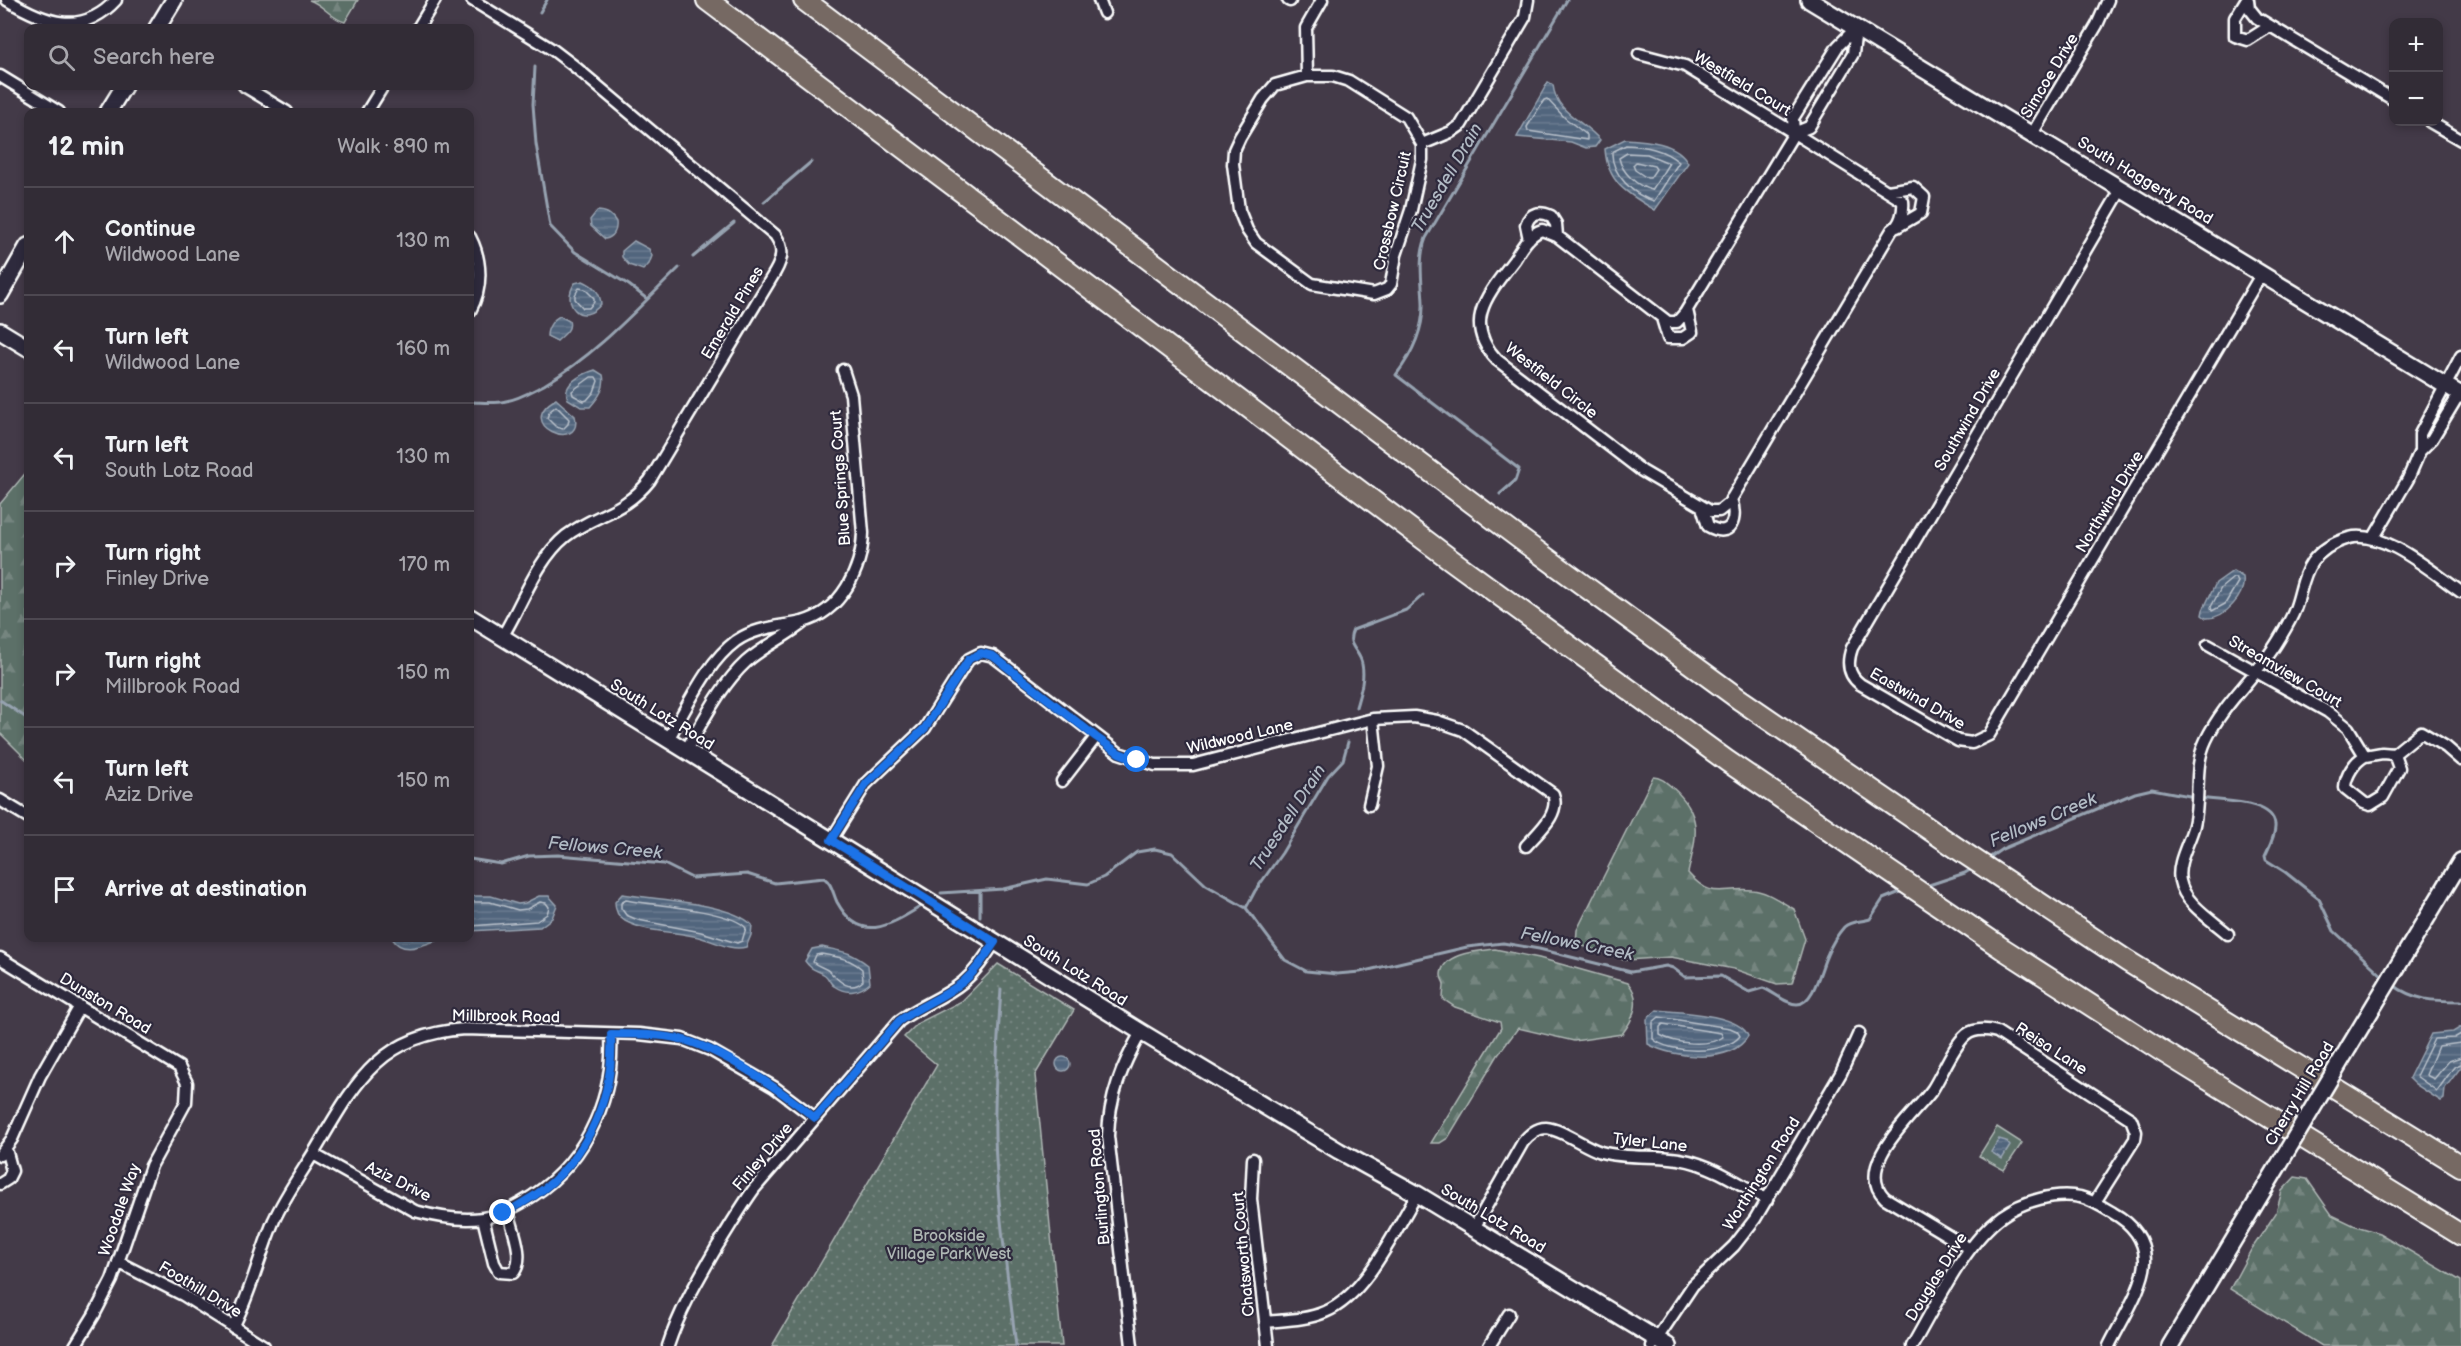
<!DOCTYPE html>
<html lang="en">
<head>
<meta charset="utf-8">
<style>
  :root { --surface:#322c36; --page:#3d3842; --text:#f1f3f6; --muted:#a8a7ad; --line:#4d4851 }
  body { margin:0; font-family:"Balsamiq Sans",sans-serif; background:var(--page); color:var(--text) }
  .controls { position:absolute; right:18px; top:18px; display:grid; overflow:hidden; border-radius:12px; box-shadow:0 3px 9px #0003 }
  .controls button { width:54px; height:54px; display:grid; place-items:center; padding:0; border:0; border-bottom:2px solid var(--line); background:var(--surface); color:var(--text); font:30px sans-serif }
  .stop { position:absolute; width:18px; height:18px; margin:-14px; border:4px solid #1a73e8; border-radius:50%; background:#fff }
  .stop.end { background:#1a73e8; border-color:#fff; box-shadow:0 2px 6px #0008 }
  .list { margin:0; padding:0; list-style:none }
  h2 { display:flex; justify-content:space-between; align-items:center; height:78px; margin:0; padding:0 24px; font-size:26px }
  h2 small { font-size:20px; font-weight:400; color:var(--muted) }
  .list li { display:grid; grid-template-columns:39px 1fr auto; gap:18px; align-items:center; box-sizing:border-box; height:108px; padding:0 24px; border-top:2px solid var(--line) }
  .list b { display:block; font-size:22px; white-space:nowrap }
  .list p { margin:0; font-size:20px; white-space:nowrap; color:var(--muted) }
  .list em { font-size:20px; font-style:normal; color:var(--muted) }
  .icon { flex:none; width:33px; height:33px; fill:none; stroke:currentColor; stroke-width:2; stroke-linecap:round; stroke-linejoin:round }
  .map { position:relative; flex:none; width:2461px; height:1346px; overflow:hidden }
  .search { position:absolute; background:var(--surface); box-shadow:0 3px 9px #0003; left:24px; top:24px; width:450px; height:66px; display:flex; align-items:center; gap:15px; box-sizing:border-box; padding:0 21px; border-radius:12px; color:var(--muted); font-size:22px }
  .panel { position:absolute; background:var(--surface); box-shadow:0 3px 9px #0003; left:24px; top:108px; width:450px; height:834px; border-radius:12px }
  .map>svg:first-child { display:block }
  .grass { fill:url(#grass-dots); stroke:#aeb7b4; stroke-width:1.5 }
  .forest { fill:url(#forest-firs); stroke:#aeb7b4; stroke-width:1.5 }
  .garden { fill:#5c6f68; stroke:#aeb7b4; stroke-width:1.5 }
  .water { fill:url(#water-rules); stroke:#97a3b1; stroke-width:1.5 }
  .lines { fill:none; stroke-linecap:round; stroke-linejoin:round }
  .shore { stroke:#b9c1cb; stroke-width:1.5 }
  .stream { stroke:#97a3b1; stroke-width:3 }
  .street-casing { stroke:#fff; stroke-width:15 }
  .secondary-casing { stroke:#fff; stroke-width:20 }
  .highway-casing { stroke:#fff; stroke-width:24 }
  .street { stroke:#2f2a3d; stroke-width:10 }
  .secondary { stroke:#2f2a3d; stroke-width:15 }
  .highway { stroke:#766964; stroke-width:20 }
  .secondary-bridge-casing { stroke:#fff; stroke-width:20; stroke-linecap:butt }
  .secondary-bridge { stroke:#2f2a3d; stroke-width:15 }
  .route { stroke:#1a73e8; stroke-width:8 }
  .labels { text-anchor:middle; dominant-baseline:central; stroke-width:4.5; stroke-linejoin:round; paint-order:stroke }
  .street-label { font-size:16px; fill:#fff; stroke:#2f2a3d }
  .park-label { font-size:16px; fill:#aeb7b4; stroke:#2f2a3d }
  .water-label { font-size:18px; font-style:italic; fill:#b1bac4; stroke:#2f2a3d }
</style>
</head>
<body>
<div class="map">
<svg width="2461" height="1346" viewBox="0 0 2461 1346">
  <defs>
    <pattern id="grass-dots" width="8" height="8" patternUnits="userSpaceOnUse" patternTransform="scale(1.5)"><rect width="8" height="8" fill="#5c6f68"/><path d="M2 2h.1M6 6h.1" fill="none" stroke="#74857f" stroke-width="1.8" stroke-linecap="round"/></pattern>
    <pattern id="forest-firs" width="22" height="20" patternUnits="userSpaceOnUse" patternTransform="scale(1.5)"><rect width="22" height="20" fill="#5c6f68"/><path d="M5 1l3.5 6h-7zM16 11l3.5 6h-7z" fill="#74857f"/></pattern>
    <pattern id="water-rules" width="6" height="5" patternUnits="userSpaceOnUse" patternTransform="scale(1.5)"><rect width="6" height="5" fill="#51657d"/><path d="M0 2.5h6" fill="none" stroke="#6b7c90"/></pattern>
  </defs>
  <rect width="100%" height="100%" fill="#433a48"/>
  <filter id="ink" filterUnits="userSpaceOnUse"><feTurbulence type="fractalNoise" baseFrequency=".0167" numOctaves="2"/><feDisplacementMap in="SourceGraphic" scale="12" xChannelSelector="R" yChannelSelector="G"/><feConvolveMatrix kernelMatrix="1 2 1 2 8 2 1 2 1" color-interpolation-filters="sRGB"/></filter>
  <g filter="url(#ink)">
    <!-- grass -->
    <path class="grass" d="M998,964l76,46 -39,65 27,271h-290l165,-281 -33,-28 14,-14 44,-22z"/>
    <!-- forest -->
    <path class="forest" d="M309,0h49l-13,22c-15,-4 -21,-17 -36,-22z
      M28,470v291l-28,-28v-229z
      M1653,777c8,0 14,6 20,11 31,28 23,49 15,85 25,28 33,14 64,17 15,1 29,12 42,19l11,30 -13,44 -15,1 -43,-15 -63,-12 -44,3 -51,-16 1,-14z
      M1495,949l44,9 89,25c14,16 6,36 -6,51l-48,7 -56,-13 -20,27 -50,83 -8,5h-9l70,-115 -1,-6 -45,-15 -12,-8c0,-5 1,-10 1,-15 -1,-4 -3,-5 -3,-9 1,-23 39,-24 54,-26z
      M2295,1177l12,2 25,36 21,10 26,8 82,48v65h-139l-92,-57 21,-39 25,-37 6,-22z"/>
    <!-- garden -->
    <path class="garden" d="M1997,1127l25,16 -18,27 -25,-14z"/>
    <!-- water -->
    <path class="water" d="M1548,82l5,3c3,28 30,35 47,55l-5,7 -9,1 -15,-6 -54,-5z
      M1625,139c20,1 53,3 63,24l-33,47c-27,-16 -48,-27 -50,-61z
      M597,211c9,0 14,3 19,11 1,8 -2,15 -11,17l-14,-13 -1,-6z
      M634,241l15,8 3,7 -3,8 -6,6 -14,-5 -7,-8v-6z
      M583,281c11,5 17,11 18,23 -19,24 -41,0 -26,-21z
      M560,316l9,5c3,9 -6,14 -12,20l-10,-5c0,-8 6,-17 13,-20z
      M595,370l8,5c3,13 -5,23 -13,32h-9l-13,-8c-7,-15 14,-25 27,-29z
      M556,399l19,17c9,38 -64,9 -19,-17z
      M2233,571l10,6c3,18 -18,42 -37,41l-4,-3 1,-5 13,-27z
      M622,894c31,5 110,9 130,31l-1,10 -5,12c-15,4 -30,-5 -44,-9 -25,-7 -55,-5 -77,-17 -7,-4 -10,-11 -10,-19z
      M470,896h21l27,8 7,-1 14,-7h10l8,9 -5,13 -12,9 -70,4z
      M392,938h53c-18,4 -41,20 -53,0z
      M822,947c22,5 27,4 46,18l2,18c-10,9 -23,12 -36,3 -4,-2 -5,-8 -9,-11 -9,-6 -13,-4 -20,-14l7,-12z
      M1657,1010c21,2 83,4 91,26 -17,29 -75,22 -100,8l-1,-25z
      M2461,1027v40l-16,21 -1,11 -3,2 -26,-17 -6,-6 22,-44 22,-2z
      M1056 1064a7 7 0 1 1 14 0a7 7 0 1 1-14 0Z
      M1999,1139l7,2 4,5 -8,13 -11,-7z"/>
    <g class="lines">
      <!-- shore -->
      <path class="shore" d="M1547,99l18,19 22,17v5l-59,-9 -1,-4 17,-27z
        M1626,145c20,1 37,4 53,17l-25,39c-20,-5 -43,-27 -42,-49z
        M1627,153l20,1 22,9 -17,27c-14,-3 -30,-17 -33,-32z
        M1636,162l18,4 2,3 -6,9h-3l-12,-8 -2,-5z
        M579,288l6,1 9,9v4l-5,6h-6l-8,-9v-4z
        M591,377h5l2,4 -4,11 -7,8 -3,1 -11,-6 -1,-4z
        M556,406l13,13 -1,5 -5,5 -7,-2 -9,-9 2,-6z
        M2233,578h3l2,4 -13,22 -13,7 -1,-4 10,-19z
        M626,900c24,5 106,10 120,28l-4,13 -5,2 -36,-11 -63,-12 -12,-5 -5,-7v-5z
        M470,902h20l28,8 9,-1 13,-7 6,1 3,4 -2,7 -10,7 -67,5
        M821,954c17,3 28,4 41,15l1,12c-13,12 -24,0 -33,-9 -5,-5 -12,-5 -17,-10l3,-7z
        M1659,1017l71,11 7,3 3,5c-15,19 -70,18 -87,3v-17z
        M1663,1024l58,9 2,4c-14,10 -48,7 -63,-2v-8z
        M2461,1034l-7,4 -20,1 -18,37 21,15 17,-24 7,-3
        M2461,1043l-23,3 -12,29 8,4 15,-18 12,-4"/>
      <!-- stream -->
      <path class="stream" d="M540,12l7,-12
        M535,67l-2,37 3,40 14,82 25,26 54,33 18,14
        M764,202l47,-40
        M693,257l41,-34
        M470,402c11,0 25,2 36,-1 13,-2 26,-10 38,-16 53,-31 92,-75 135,-117
        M1500,494l15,-13 4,-12 -123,-94c16,-21 28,-46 27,-73 -1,-22 -5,-44 3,-64l141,-238
        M0,700l28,19
        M1356,707c4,-14 9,-28 6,-43 -2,-14 -17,-18 -9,-34l53,-20 17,-15
        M2201,798c18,4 72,1 74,27 1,10 -6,22 -10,31l1,4 19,12 34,27 15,32 51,47
        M470,859l31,5 28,-8 29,-1 106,9 28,14 55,-4 28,9 49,-5c8,5 9,16 13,24 23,42 52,24 83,5
        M1986,860l16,-11 133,-56 17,-4 43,8
        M1926,886l39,-13 8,-5
        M941,893l62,-4 44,-10 41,5 16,-7 33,-25 18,-3 17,4 34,32 40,23 39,52 21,11 31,3 23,-2 107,-25 36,-4 36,6 92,23 35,-6 7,2 12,9 36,-1 28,16 14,-4c11,4 22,16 34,16 17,0 24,-37 30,-49 4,-10 10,-20 17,-28 7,-7 18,-5 26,-8l13,-20 22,-9
        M1246,908l9,-17 27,-38 46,-77 15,-16 5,-18
        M980,916v-25
        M2392,984c22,17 42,17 69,17
        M1001,989c-3,49 -7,97 -6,147 2,70 13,140 21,210"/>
      <defs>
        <path id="street" d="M7,0c37,22 74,38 109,0
          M472,0l81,50 21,16 201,169c9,13 8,23 0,37l-125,208c-27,34 -54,33 -84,56 -30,24 -44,69 -64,101
          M1099,0l5,13
          M1288,0l2,1
          M2246,0l-11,18v18l13,4 22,-14
          M2248,0l1,8 8,10 137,82
          M418,28l17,-28
          M1639,54l46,12 109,67
          M0,76l59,36
          M1307,76h26l16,5 57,36 16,27v16l-11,50 -15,45 -5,29 -4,5 -13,5 -62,-10 -56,-41 -9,-13 -8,-20 -6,-46 1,-14 6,-13 23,-38 12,-14z
          M1307,76l-1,-48 16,-28
          M244,86l43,26
          M367,112l16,-26
          M2430,122l31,18
          M1794,133l109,68c1,10 -2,23 -11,29l-163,273 -10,8h-9l-68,-40 -145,-111c-36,-38 -8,-67 17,-100 7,-11 15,-26 28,-30l15,6 111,86h9l8,-9z
          M1794,133l15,-6 44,-73 3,-26
          M1794,133l-1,-15 45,-72 18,-18
          M2032,134l65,-109 11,-25
          M1422,144l29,-12 10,-7 64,-108 3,-17
          M2122,188l-270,460c-5,14 -5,26 8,36l98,57 14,2 17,-8 273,-462
          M1888,191l25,-4 11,10 -3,16 -24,14
          M470,237c12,23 13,51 0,74
          M1529,239l-3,-14c4,-13 14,-14 25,-9l5,8 1,12
          M1662,318l6,20h15l9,-6 -5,-22
          M2420,451l12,-12 29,-48
          M1702,507l6,19c24,14 30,-8 23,-27
          M2373,539l35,-60 12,-28v-17l41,-78
          M2208,645l120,67 20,16 17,28c-10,5 -20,20 -20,32l19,15 6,2 13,-8 16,-29 -5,-14 27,-22 25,15 15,13
          M668,739c20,-32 37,-75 68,-98 20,-14 43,-14 66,-19 39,-10 60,-53 61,-89l-12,-138 -8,-25
          M686,750c18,-30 34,-64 60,-88 18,-16 40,-25 58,-40
          M2365,756l17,-3 12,1
          M1062,781l34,-44
          M0,800l28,17
          M1369,805l9,-39 -5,-47
          M831,840l35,-56 59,-56 39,-62 5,-7 12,-6 12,3 126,97 36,12h38l180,-46 41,-2 23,4 26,9 90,64c8,20 -15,38 -27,52
          M2228,934c-16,-14 -44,-31 -48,-53 -4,-18 10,-39 14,-56 7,-29 -1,-58 12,-85 18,-38 51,-64 72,-99 6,-10 13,-21 17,-32 6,-15 7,-33 17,-47 9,-12 23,-20 37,-24 35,-9 84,35 112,54
          M0,958l179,109 8,16 -1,19 -35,64 -39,114 -18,35 -19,31
          M313,1154l102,57c22,6 45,10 68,7 14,-2 26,-8 38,-15 61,-34 94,-100 90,-169
          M0,1155l12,-16 28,-63 40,-70
          M1253,1159l-2,40 17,147
          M0,1184l8,-5 4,-8 -6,-22
          M483,1218l11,45 5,9 14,1c13,-14 -1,-45 -5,-62
          M1474,1228l49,-86c6,-7 13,-14 23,-14 16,1 38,19 55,24 26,7 52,3 78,7 32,5 60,24 88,41
          M1970,1249l-85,-51c-33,-32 29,-83 47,-108 10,-15 21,-44 34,-55 9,-7 20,-6 31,-3l134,87 5,13 -1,7 -40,63
          M118,1262l65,33 81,51
          M1265,1322c20,-2 41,-2 60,-10 40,-16 70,-81 92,-118
          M233,1327c18,-34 26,-71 41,-107 11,-24 28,-48 42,-71 39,-66 63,-114 148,-120l175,5 43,5 28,11 64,37 41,31
          M668,1346c12,-37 31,-68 50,-101 12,-19 23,-38 36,-56l145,-168c20,-15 45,-23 64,-39 13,-11 22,-25 32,-40
          M1132,1346l-24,-210c1,-39 14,-70 33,-104
          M1489,1346l20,-32
          M1652,1346l41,-61 41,-39 21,-27 86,-146 18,-40
          M1912,1346c24,-41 52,-102 90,-130 21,-15 53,-24 78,-19 12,3 23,10 33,16 18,10 31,24 32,46 1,25 -25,64 -36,87"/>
        <path id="secondary" d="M1809,0l652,395
          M157,28l17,-28
          M108,112l16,-26
          M0,295l28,-49
          M0,331l28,17
          M470,617l671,415 198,119 78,43 251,152
          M2349,1047l112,-186
          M2170,1346l108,-180"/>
        <path id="highway" d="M707,0l743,559 277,202 276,188 159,102 299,184
          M804,0l715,538 220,161 222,152 166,110 334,205"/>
      </defs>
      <!-- street casing -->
      <use href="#street" class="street-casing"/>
      <!-- secondary casing -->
      <use href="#secondary" class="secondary-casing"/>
      <!-- highway casing -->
      <use href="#highway" class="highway-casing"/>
      <!-- street -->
      <use href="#street" class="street"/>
      <!-- secondary -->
      <use href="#secondary" class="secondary"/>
      <!-- highway -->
      <use href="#highway" class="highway"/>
      <defs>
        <path id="secondary-bridge" d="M2278,1166l71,-119"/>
      </defs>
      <!-- secondary-bridge casing -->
      <use href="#secondary-bridge" class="secondary-bridge-casing"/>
      <!-- secondary-bridge -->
      <use href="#secondary-bridge" class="secondary-bridge"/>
    </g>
  </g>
  <g class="lines" filter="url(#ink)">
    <!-- route -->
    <path class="route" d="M503,1213c8,-2 14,-7 21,-11 59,-33 91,-101 87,-168 24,0 46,0 69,5 41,9 103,53 135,79l84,-97c20,-15 44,-23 64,-39 13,-11 22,-25 32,-40l-164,-102 35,-56 59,-56 44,-69 12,-6 12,3 103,81 23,16 18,7"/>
  </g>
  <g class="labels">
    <!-- street labels -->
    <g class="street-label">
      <text transform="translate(2050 76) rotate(-59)">Simcoe Drive</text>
      <text transform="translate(1742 84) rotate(31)">Westfield Court</text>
      <text transform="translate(2145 181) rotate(31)">South Haggerty Road</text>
      <text transform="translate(1393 211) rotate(-77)">Crossbow Circuit</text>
      <text transform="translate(733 313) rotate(-59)">Emerald Pines</text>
      <text transform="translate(1551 381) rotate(38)">Westfield Circle</text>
      <text transform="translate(1968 420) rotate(-60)">Southwind Drive</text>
      <text transform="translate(841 478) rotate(-94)">Blue Springs Court</text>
      <text transform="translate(2110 502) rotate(-59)">Northwind Drive</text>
      <text transform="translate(2285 672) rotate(30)">Streamview Court</text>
      <text transform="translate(1917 699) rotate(30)">Eastwind Drive</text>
      <text transform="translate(662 715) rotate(32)">South Lotz Road</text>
      <text transform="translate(1240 737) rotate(-13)">Wildwood Lane</text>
      <text transform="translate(1075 971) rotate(32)">South Lotz Road</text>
      <text transform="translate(105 1004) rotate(31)">Dunston Road</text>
      <text transform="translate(506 1017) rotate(1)">Millbrook Road</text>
      <text transform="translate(2051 1049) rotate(33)">Reisa Lane</text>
      <text transform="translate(2300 1094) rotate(-59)">Cherry Hill Road</text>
      <text transform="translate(1650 1143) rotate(6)">Tyler Lane</text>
      <text transform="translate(763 1157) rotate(-50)">Finley Drive</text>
      <text transform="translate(1762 1174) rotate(-58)">Worthington Road</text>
      <text transform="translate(398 1182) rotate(26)">Aziz Drive</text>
      <text transform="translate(1100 1187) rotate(-95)">Burlington Road</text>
      <text transform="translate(120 1210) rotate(-71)">Woodale Way</text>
      <text transform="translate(1493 1219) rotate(31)">South Lotz Road</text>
      <text transform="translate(1244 1254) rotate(-95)">Chatsworth Court</text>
      <text transform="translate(1937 1277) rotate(-58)">Douglas Drive</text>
      <text transform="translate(200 1290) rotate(31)">Foothill Drive</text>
    </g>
    <!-- park labels -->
    <g class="park-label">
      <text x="949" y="1236">Brookside<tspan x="949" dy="18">Village Park West</tspan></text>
    </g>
    <!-- water labels -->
    <g class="water-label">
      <text transform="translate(1447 178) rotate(-60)">Truesdell Drain</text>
      <text transform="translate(1288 818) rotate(-57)">Truesdell Drain</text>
      <text transform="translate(2043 820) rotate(-23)">Fellows Creek</text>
      <text transform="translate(605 848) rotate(5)">Fellows Creek</text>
      <text transform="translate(1577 944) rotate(11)">Fellows Creek</text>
    </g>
  </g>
</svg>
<div class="controls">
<button>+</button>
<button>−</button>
</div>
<div class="stop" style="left:1137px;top:760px"></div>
<div class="stop end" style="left:503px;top:1213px"></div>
<div class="search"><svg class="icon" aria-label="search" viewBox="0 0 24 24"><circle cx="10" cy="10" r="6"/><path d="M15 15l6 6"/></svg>Search here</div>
<section class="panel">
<h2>12 min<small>Walk · 890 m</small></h2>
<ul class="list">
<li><svg class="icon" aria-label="ahead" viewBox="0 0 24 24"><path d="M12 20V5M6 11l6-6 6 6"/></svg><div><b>Continue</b><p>Wildwood Lane</p></div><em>130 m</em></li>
<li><svg class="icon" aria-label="left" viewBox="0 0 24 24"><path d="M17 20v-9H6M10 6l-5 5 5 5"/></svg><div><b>Turn left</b><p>Wildwood Lane</p></div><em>160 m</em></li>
<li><svg class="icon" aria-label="left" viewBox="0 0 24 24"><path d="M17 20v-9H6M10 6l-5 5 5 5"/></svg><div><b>Turn left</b><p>South Lotz Road</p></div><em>130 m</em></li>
<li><svg class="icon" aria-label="right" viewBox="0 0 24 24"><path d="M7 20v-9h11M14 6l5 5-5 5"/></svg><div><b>Turn right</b><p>Finley Drive</p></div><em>170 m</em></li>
<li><svg class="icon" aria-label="right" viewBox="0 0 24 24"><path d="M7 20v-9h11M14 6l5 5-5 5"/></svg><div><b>Turn right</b><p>Millbrook Road</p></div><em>150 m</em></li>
<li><svg class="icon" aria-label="left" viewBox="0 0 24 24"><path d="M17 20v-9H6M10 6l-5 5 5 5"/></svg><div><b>Turn left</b><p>Aziz Drive</p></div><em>150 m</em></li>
<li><svg class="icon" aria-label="arrive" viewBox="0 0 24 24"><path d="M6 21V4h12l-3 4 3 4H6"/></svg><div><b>Arrive at destination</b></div></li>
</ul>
</section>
</div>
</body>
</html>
